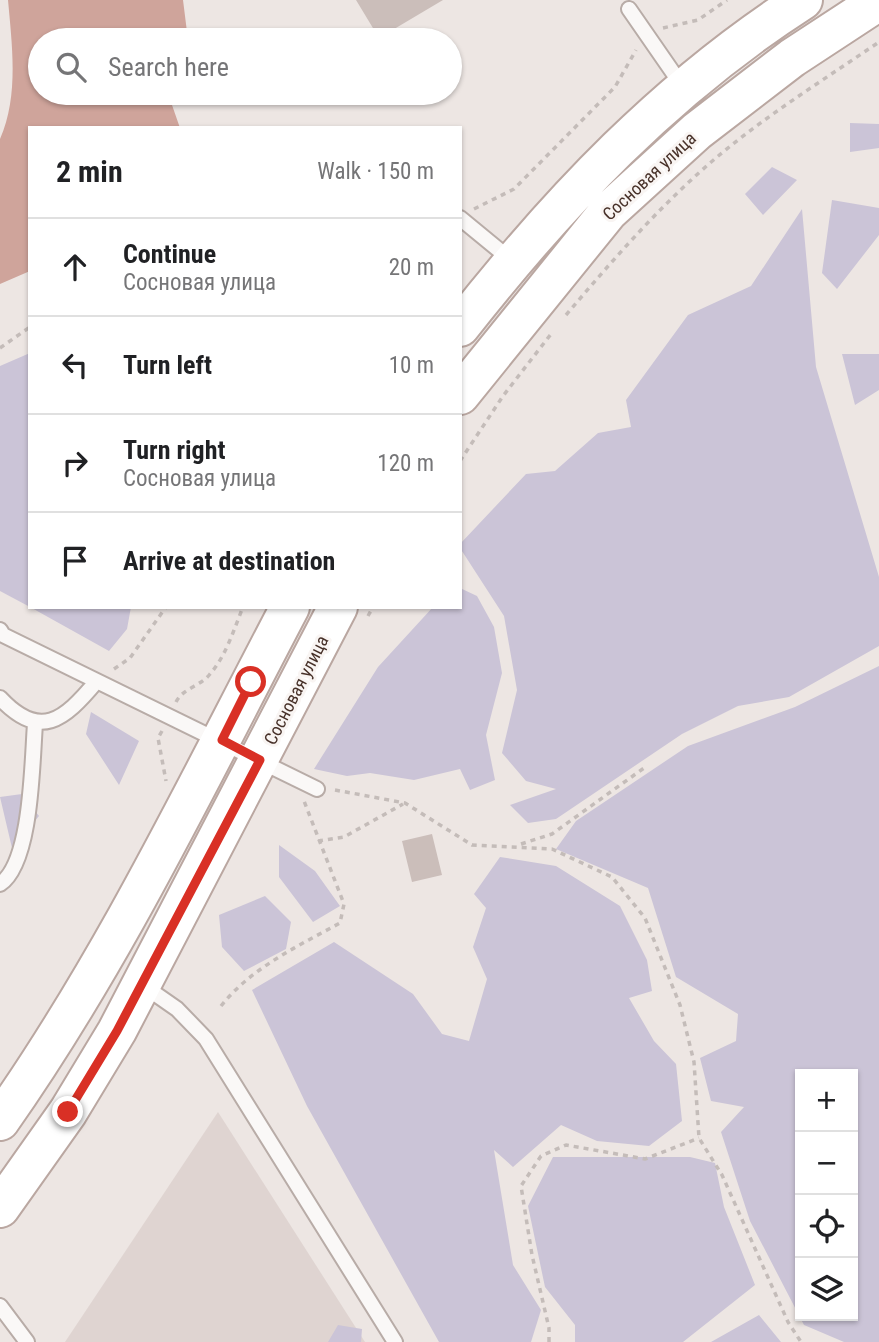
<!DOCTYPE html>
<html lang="en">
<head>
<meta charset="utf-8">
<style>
  :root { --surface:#fff; --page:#f6f6f6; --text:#202124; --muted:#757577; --line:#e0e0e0 }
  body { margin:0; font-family:"Roboto Condensed",sans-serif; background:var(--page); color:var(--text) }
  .controls { position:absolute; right:21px; bottom:21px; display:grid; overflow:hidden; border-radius:0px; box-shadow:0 2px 5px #0004 }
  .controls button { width:63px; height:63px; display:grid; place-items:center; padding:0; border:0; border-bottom:2px solid var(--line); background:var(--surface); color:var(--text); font:35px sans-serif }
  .stop { position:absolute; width:21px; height:21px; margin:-16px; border:5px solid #d93025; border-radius:50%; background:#fff }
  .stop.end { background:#d93025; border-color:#fff; box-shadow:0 2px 7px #0008 }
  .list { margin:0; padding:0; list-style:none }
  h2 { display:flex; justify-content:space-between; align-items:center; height:91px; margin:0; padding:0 28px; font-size:30px }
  h2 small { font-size:23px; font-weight:400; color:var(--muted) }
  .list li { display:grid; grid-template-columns:46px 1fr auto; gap:21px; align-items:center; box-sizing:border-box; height:98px; padding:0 28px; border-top:2px solid var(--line) }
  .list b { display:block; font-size:26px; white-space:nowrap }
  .list p { margin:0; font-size:23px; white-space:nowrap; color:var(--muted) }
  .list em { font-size:23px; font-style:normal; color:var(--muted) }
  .icon { flex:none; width:38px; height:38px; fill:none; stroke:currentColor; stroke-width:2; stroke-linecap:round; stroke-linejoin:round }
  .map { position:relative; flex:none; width:879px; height:1342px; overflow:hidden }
  .search { position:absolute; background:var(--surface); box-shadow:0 2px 5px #0004; left:28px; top:28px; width:434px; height:77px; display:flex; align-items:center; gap:18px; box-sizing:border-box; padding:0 24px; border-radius:38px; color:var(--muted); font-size:26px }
  .panel { position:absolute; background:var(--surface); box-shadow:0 2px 5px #0004; left:28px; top:126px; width:434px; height:483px; border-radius:0px }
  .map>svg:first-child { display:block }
  .built { fill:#dfd4d1 }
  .green { fill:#cbc4d7; fill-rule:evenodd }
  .water { fill:#cfa49b }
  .building { fill:#cbbeba }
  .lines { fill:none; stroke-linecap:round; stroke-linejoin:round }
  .service-casing { stroke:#b8aca7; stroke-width:18 }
  .primary-casing { stroke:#baa7a1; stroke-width:42 }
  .path { stroke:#c4bcb9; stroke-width:3.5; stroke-dasharray:5 5; stroke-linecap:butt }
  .service { stroke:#faf8f7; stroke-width:14 }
  .primary { stroke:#fff; stroke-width:38 }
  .route { stroke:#d93025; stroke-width:9 }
  .labels { text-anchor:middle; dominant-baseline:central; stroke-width:6; stroke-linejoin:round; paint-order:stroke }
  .street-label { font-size:18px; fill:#473129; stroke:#f9f5f3 }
</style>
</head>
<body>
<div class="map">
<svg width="879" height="1342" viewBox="0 0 879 1342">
  <rect width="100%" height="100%" fill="#ede6e3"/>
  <!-- built -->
  <path class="built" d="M218,1112l147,230h-300l133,-200z"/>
  <!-- green -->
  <path class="green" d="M850,123l29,1v24l-29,4z
    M772,167l25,13 -34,35 -18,-21z
    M832,200l47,8v27l-42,54 -15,-16z
    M802,209l14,158 63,210v69l-90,51 -51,9 -56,28 -126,85 -28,4 -18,-18 46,-16 -30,-8 -24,-28 15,-63 -13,-74 -44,-68v-4l66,-70 29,-3 43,-38 33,-6 -5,-27 62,-85 63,-29z
    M30,353v254l-30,-16v-225z
    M842,354h37v36l-24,15z
    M460,588l17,8 17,31 8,46 -16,62 9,45 -25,10 -10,-21 -46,11 -44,-7 -23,3 -33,-7 64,-102 55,-60h27z
    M30,607h101l-4,22 -18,22z
    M879,666v676h-35l-40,-17 -54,-104 -29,-89 23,-25 -33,-6 -11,-43 36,-17 2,-27 -62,-37 -28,-89 -92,-39 20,-28 112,-75 107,-39zM800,1074h53v242h-53z
    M91,712l48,29 -20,44 -33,-51z
    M22,794l17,22 -27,32 -12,-51z
    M279,845l36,26 25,35 -27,16 -34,-45z
    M500,857l56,9 64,40 27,54 5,31 -23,7 25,43 22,23 6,57 -33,25 -52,-5 -36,-16 -48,42 -19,-17 19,115 28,45 -10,32h-92l-132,-236 -55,-116 82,-48 79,52 29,40 27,7 18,-62 -14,-32 13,-39 -12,-14z
    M265,896l26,26 -5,27 -42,22 -22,-24 -3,-32z
    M553,1157h137l25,6 9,44 31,78 -72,57h-108v-17l-30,-38 -17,-81z
    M759,1315l22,27h-70z
    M338,1325l24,4 -1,13h-33z"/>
  <!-- water -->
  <path class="water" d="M8,0h175l5,40h-148v53h142l-10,12 8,23h-150v143l-30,13v-145c19,-43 12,-94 8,-139z"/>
  <!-- building -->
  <path class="building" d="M356,0h87l-64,38z
    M432,834l10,41 -30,7 -10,-41z"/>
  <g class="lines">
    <defs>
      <path id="service" d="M629,9l54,78
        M460,218l51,42
        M0,630l3,5 314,154
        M0,698c40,43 64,22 96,-16
        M0,884c32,-21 32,-123 35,-160
        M144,986l33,23 29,30 189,303
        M0,1306l27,36"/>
      <path id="primary" d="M460,327c100,-127 206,-239 343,-327
        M460,395l148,-183 89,-81 95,-73 87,-57
        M0,1121c114,-162 198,-339 290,-514
        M0,1208l68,-96 49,-81 221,-424"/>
    </defs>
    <!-- service casing -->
    <use href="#service" class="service-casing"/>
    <!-- primary casing -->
    <use href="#primary" class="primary-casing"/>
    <!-- path -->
    <path class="path" d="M663,28l35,-8 29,-20
      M474,209l40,-20 101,-102 21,-37
      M566,315c45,-53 91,-106 144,-152 52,-45 112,-82 169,-121
      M0,348l30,-21
      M460,461l43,-65 48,-62
      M368,616l5,-9
      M114,669l16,-11 36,-51
      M176,702c7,-14 25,-16 34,-28 16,-18 24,-45 33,-67
      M162,731l-4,7 8,43
      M335,790l70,13 67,42 80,4 60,28 33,41 35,87 14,57 5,76 23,37 66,147 13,20
      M318,841l26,-4 59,-33
      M521,844l31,-10 92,-66
      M221,1006c30,-38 77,-60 119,-83l4,-19 -40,-103
      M549,1342v-14l-17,-73 -11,-69 20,-30 25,-11 79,14 54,-21"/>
    <!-- service -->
    <use href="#service" class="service"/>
    <!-- primary -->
    <use href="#primary" class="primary"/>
  </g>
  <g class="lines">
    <!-- route -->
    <path class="route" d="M68,1112l49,-81 143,-271 -38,-20 29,-58"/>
  </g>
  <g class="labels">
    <!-- street labels -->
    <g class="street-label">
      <text transform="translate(649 176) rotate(-43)">Сосновая улица</text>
      <text transform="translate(296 690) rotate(-63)">Сосновая улица</text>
    </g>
  </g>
</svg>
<div class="controls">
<button>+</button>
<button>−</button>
<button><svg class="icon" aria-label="locate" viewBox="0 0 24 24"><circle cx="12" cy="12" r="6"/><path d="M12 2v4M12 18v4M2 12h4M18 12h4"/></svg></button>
<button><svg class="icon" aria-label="layers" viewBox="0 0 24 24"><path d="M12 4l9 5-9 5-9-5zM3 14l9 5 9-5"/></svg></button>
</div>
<div class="stop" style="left:251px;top:682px"></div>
<div class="stop end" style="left:68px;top:1112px"></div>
<div class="search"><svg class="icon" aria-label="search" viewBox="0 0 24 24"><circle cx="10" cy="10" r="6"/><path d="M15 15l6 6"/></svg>Search here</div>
<section class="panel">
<h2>2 min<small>Walk · 150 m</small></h2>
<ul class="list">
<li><svg class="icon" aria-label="ahead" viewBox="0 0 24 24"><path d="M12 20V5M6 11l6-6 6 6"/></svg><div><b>Continue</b><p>Сосновая улица</p></div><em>20 m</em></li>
<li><svg class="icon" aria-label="left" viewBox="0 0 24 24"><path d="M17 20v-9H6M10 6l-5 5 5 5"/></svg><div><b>Turn left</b></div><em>10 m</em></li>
<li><svg class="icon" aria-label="right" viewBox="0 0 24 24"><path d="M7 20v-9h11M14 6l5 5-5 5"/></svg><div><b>Turn right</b><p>Сосновая улица</p></div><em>120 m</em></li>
<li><svg class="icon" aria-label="arrive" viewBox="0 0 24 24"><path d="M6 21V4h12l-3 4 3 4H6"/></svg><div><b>Arrive at destination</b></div></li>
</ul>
</section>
</div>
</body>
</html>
